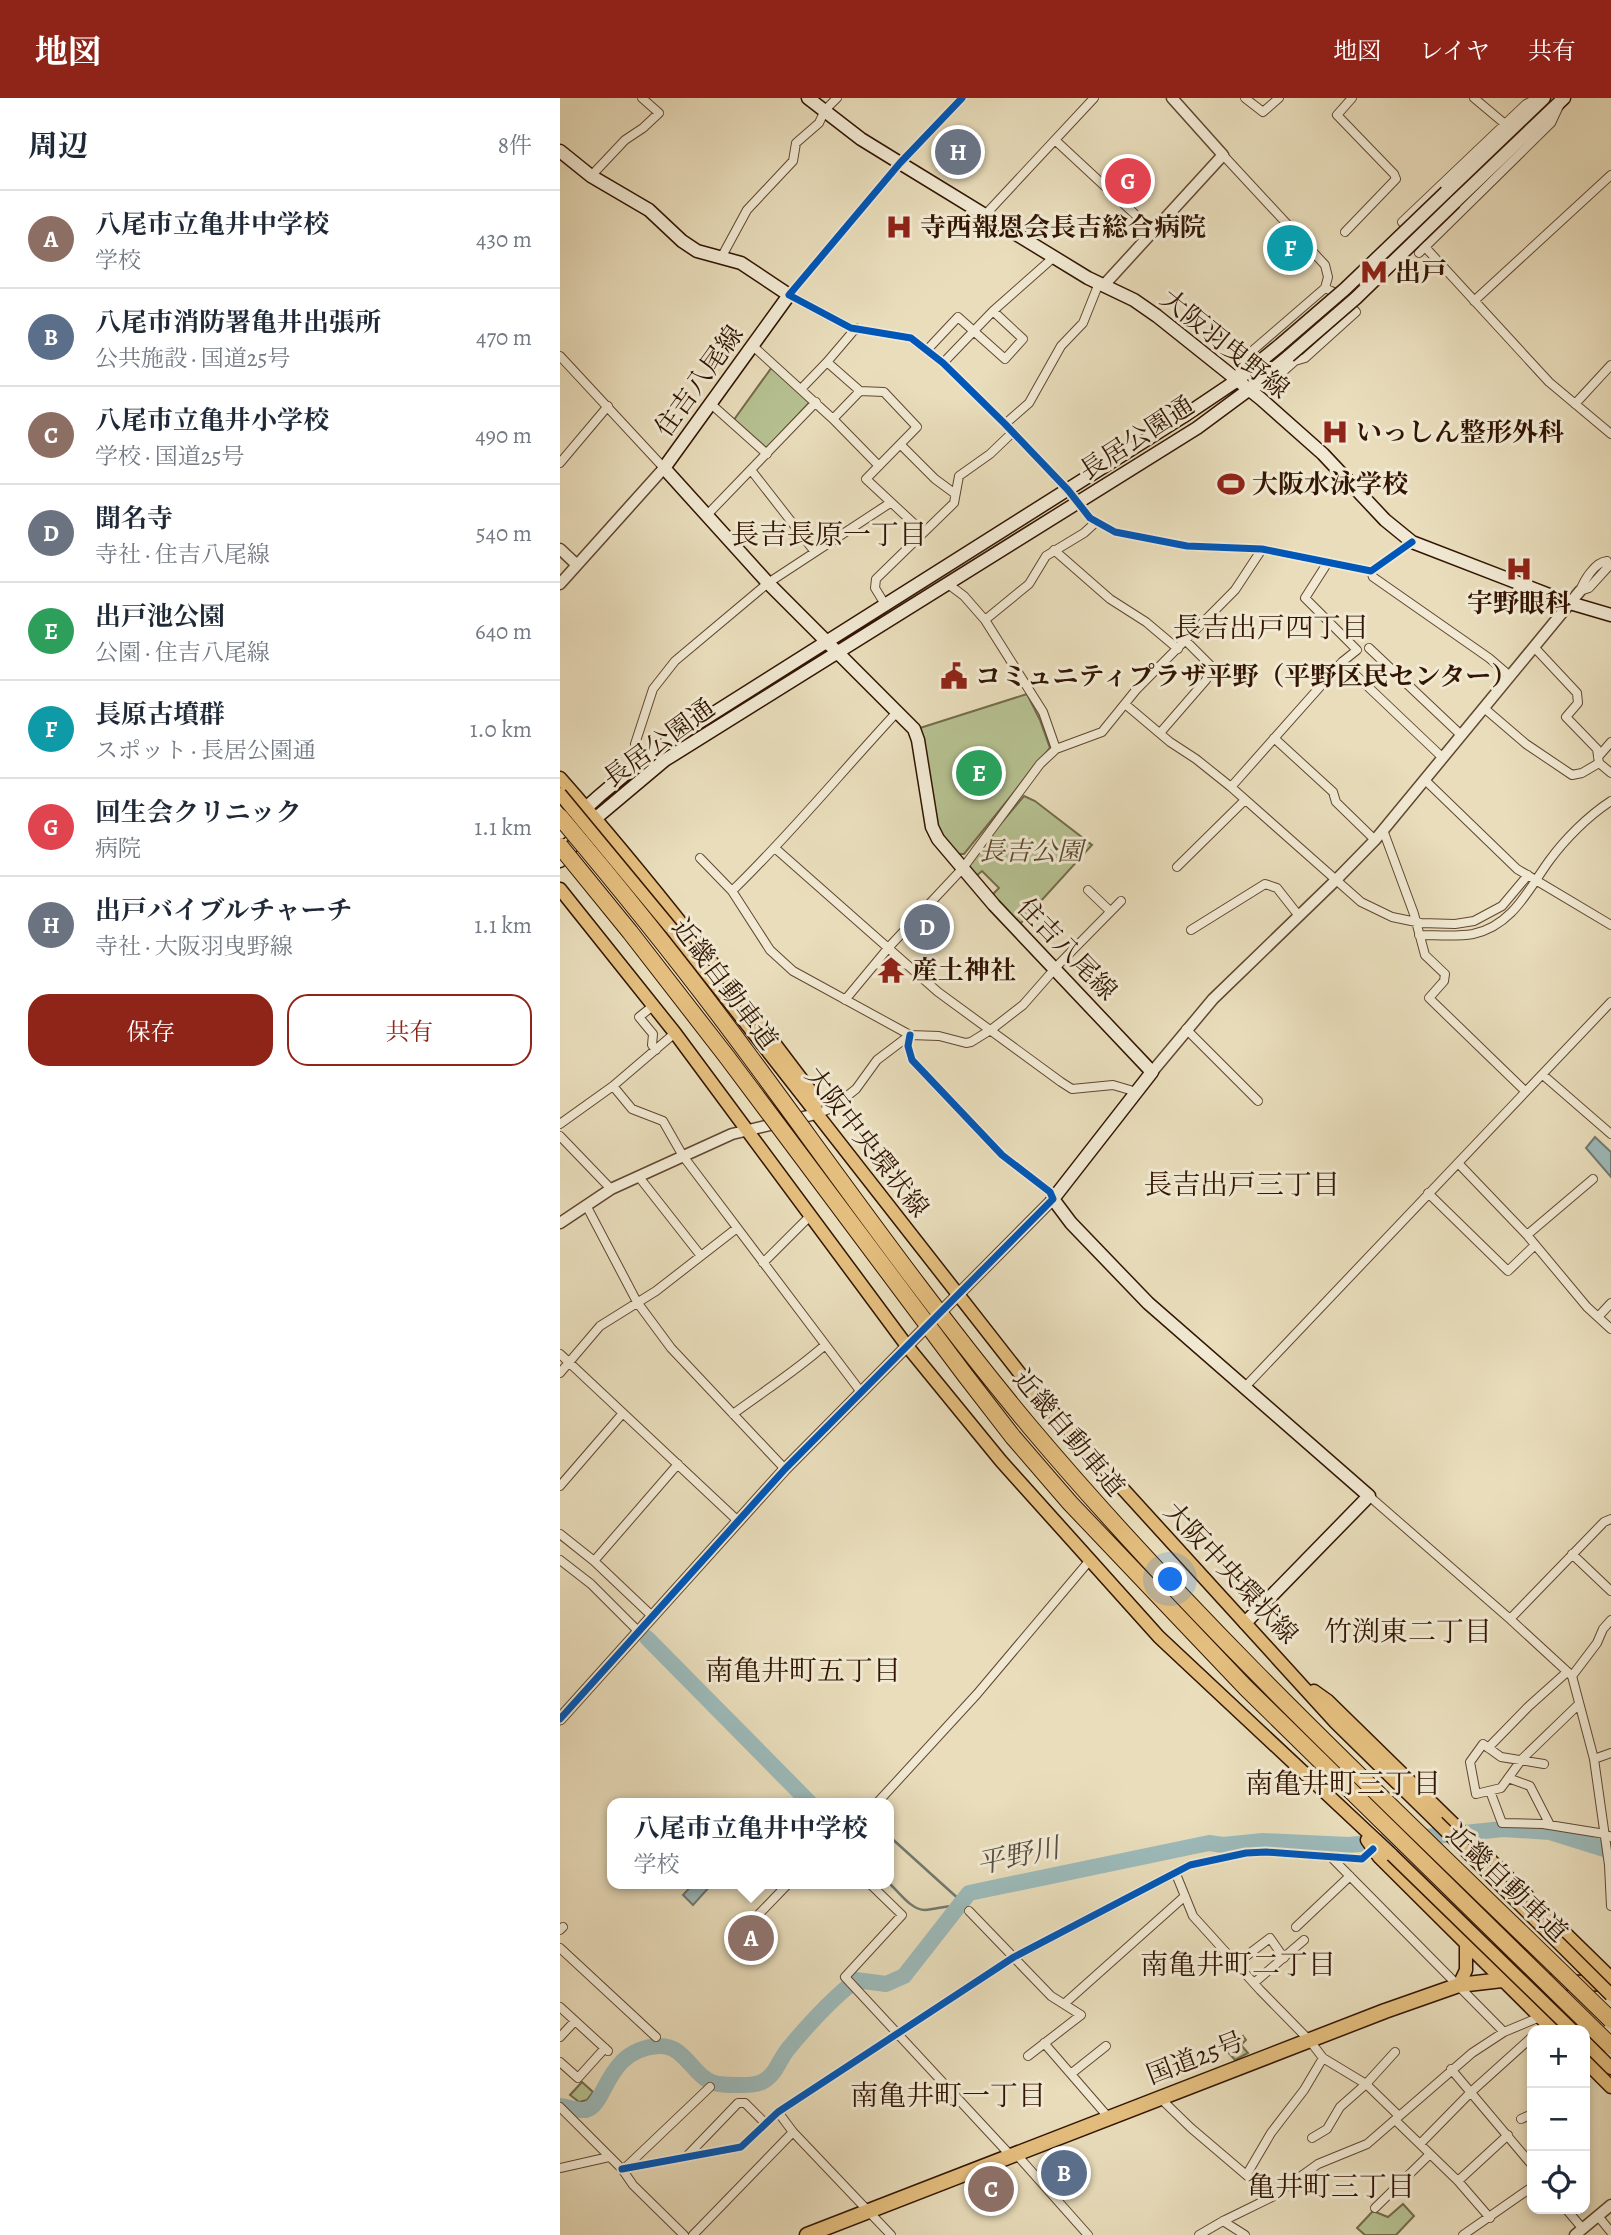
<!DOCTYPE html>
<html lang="ja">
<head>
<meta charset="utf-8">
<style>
  :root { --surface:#fff; --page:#f6f6f7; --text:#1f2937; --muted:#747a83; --line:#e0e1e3; --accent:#8f2418 }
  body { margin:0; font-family:Alegreya,"Noto Serif JP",serif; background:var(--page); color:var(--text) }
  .controls { position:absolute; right:21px; bottom:21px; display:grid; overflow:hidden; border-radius:14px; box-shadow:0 4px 10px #0003 }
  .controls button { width:63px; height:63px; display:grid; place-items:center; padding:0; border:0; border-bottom:2px solid var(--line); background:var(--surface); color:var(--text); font:35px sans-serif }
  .you { position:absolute; left:611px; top:1482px; width:24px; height:24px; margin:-18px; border:5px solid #fff; border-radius:50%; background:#1a73e8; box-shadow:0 0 0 10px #1a73e833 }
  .badge { display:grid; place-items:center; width:46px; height:46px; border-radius:50%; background:var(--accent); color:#fff; font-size:23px; font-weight:700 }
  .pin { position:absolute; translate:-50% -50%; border:4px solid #fff; box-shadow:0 2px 7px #0006 }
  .popup { position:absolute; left:47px; top:1700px; width:287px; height:91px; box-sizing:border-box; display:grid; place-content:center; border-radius:14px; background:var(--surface); filter:drop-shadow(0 2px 5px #0005); font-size:23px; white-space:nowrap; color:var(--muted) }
  .popup b { font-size:26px; color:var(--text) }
  .popup::after { content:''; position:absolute; left:50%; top:100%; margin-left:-14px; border:14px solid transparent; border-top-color:var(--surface) }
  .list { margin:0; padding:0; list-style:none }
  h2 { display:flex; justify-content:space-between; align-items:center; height:91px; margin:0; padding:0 28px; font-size:30px }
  h2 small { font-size:23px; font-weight:400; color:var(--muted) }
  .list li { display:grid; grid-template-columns:46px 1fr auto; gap:21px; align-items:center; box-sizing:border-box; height:98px; padding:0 28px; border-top:2px solid var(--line) }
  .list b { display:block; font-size:26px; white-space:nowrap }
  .list p { margin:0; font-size:23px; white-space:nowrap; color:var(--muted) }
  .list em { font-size:23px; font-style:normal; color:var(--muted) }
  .actions { display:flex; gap:14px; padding:21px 28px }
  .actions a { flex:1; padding:16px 0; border:2px solid var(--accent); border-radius:21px; text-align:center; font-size:24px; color:var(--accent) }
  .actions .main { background:var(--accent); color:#fff }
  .icon { flex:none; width:38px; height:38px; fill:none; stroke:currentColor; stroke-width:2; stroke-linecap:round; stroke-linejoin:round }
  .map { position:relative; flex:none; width:1051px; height:2137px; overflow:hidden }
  header { display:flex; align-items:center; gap:42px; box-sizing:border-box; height:98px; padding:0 35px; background:var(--accent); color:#fff }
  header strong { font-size:33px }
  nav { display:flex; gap:38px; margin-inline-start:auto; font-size:24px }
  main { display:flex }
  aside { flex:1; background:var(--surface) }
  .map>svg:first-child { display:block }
  .green { fill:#b6c191; stroke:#746b4a; stroke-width:2 }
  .water { fill:#9cbaba; stroke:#727870; stroke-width:2 }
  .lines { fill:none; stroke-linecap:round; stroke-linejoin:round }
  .stream { stroke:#727870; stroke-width:2.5 }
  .river { stroke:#9cbaba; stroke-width:16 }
  .minor-casing { stroke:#604730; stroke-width:10 }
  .tertiary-casing { stroke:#604730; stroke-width:13 }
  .secondary-casing { stroke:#321502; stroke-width:15 }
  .primary-casing { stroke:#321502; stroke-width:15 }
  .trunk-casing { stroke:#321502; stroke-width:17 }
  .minor { stroke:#f1e9d3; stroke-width:8 }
  .tertiary { stroke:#f1e9d3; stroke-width:10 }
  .secondary { stroke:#f1e9d3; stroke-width:12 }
  .primary { stroke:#e4be7e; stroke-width:12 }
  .trunk { stroke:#e4be7e; stroke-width:14 }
  .secondary-bridge-casing { stroke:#321502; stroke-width:15; stroke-linecap:butt }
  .primary-bridge-casing { stroke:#321502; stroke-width:15; stroke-linecap:butt }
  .motorway-bridge-casing { stroke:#321502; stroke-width:18; stroke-linecap:butt }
  .secondary-bridge { stroke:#f1e9d3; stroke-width:12 }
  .primary-bridge { stroke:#e4be7e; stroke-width:12 }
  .motorway-bridge { stroke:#e4be7e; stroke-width:16 }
  .cycleway-casing { stroke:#f1e9d3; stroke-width:11 }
  .cycleway { stroke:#0057b8; stroke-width:7 }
  .labels { text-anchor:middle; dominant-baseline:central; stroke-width:6; stroke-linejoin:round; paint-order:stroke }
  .poi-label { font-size:26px; font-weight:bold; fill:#321502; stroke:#f1e9d3; text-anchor:start }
  .street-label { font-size:26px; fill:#321502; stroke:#f1e9d3 }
  .park-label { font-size:26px; font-style:italic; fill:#5a492d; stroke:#f1e9d3 }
  .neighbourhood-label { font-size:28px; fill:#321502; stroke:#f1e9d3 }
  .water-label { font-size:28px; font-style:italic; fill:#574f42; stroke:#f1e9d3 }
</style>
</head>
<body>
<header>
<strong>地図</strong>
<nav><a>地図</a><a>レイヤ</a><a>共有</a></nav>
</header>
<main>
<aside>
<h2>周辺<small>8件</small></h2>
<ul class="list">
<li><span class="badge" style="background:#8d6e63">A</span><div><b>八尾市立亀井中学校</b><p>学校</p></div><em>430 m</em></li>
<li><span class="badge" style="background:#5c6f8a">B</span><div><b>八尾市消防署亀井出張所</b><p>公共施設 · 国道25号</p></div><em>470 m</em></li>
<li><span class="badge" style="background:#8d6e63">C</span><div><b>八尾市立亀井小学校</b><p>学校 · 国道25号</p></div><em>490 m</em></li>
<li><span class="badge" style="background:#6b7280">D</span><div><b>聞名寺</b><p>寺社 · 住吉八尾線</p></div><em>540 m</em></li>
<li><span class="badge" style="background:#2e9e5b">E</span><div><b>出戸池公園</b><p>公園 · 住吉八尾線</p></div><em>640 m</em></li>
<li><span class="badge" style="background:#0f9aa8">F</span><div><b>長原古墳群</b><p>スポット · 長居公園通</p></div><em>1.0 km</em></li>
<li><span class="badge" style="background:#e0444e">G</span><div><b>回生会クリニック</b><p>病院</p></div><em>1.1 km</em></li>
<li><span class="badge" style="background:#6b7280">H</span><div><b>出戸バイブルチャーチ</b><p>寺社 · 大阪羽曳野線</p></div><em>1.1 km</em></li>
</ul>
<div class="actions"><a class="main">保存</a><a>共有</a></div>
</aside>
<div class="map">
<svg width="1051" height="2137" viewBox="0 0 1051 2137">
  <rect width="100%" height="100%" fill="#e9ddbb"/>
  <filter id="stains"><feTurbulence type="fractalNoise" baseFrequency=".00286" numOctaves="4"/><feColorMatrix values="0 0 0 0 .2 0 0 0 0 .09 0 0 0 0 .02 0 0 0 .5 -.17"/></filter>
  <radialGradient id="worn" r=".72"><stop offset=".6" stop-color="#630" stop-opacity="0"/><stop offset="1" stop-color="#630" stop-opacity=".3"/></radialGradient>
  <!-- green -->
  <path class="green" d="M212,269l38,35 -45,48 -32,-29z
    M467,596l13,26 10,28 -86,106h-8l-11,-12 -7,-15 -18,-99z
    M464,698l11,5 57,44 -72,79 -28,-29 7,-7 -17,-17 -7,6 -6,-6v-10z
    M683,1938l3,4 -5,5 7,8 -13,7 -10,-11z
    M22,1984l11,10 -6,8 -8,2 -9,-7z
    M843,2106l11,12 -18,19h-31l-8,-7 16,-17 15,6z"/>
  <!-- water -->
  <path class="water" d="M1035,1039l16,15v25l-25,-29z
    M133,1786h19l-19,21 -10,-10z"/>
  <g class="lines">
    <!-- stream -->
    <path class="stream" d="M329,1738l73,66
      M329,1785c10,9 22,27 36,27 12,-1 21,-5 33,-4"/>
    <!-- river -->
    <path class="river" d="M87,1540l163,165
      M0,2008c8,1 18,5 26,4 21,-5 19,-60 72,-64 27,-2 34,30 56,37 7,2 15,2 22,2 9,0 17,1 26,-3 14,-7 17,-22 26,-33 19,-23 45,-51 68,-69l30,4 18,-8 65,-83 240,-50 14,2 40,-4 86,4 154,-16 47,3 61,19"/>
    <defs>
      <path id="minor" d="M402,0l-62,65 -111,132 62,33 60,10 32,25 62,61 63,66 22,28 25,14 72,14 75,3 109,22 41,-29
        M685,0l18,14 16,-14
        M914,0l31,26
        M978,0l-12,6 -124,118 147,160 62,52
        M495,42l98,91
        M663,57l102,110 3,12 -3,11 -81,70 -7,20
        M31,78l34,-36 18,-12 16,-15 -17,-15
        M425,117l109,-117
        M785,134l51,-53 -2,-5 -57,-59 15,-17
        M859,155l132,-130 8,-17
        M161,160l26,-48 46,-49 3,-18 23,-20 6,-13 12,-12
        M914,203l137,-126
        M193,248l80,73 46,47
        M367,252l31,-33 47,42 18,-20 -30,-28
        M0,258l104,112
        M267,264l33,29 24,1 33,35 -51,52 57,53
        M383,265l50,-52 61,-54
        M694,290l16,-5 25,-22 10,-3 51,-46 -16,-17 -15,-7
        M241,291l26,-27 29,-34
        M151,306l56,50
        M1015,306l36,-39
        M273,321l27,-28
        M445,326l24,-21 32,-57 22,-23 16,-40
        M341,347l34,34 19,14
        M0,365l48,-57
        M191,372l64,82
        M148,416l108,-112
        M494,452l56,49 36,23 32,27
        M811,473l2,6 116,81 21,18
        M388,486l16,12 21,24 58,92 13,37
        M1020,493l9,-3 19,-21 -1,-6
        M1020,493c4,-11 15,-29 27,-30
        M326,508l-11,-18 1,-9 78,-76 5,-27 31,-22 23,-22
        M425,522l44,-36 17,-28 38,-23 12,-11
        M974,549l43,46 1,10 -12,14 31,32 2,14 12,10
        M809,550l92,87
        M782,564l101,96
        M565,606l45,38 26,17 35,28 130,115 31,15 29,6 34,1 19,-3 28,-15 26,-31
        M924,610l42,36 46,31 10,-2 17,-10
        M600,635l46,-53 5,-14 -25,-25
        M714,640l59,54 3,10 39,38
        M1038,659l13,-15
        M81,663l-6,-17 18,-55 22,-28 93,-78 122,-80
        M865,682l92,89 94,56
        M671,689l111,-125 15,-12 -52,-52 23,-36
        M823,732l31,84 11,41 20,19 -1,7 -15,17 96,93
        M216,751l162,143 123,90 11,7 41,-4 17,5
        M140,760l32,33 38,59 23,21 117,64 29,1 27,7 5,-1 21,-13 31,-24 36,-41 62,-63
        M617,769l68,-67
        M528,792l22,21
        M172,793c59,-57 110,-120 166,-180
        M631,832l74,-46 12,4 22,28
        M859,837c18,0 37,2 54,-1 39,-8 55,-44 76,-73 16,-22 39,-45 62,-60
        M285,902l44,-53 74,-79 77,-104 16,-15 46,-17 34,-42 99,-100 27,-41
        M94,907l-15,12 14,17 -1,11 4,5
        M626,931l72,72
        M350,937l-2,11 4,14 90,95 48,37 3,7
        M983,977l68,59
        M53,988l19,23 31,12 20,35 178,236
        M256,1016l16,-6 24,-19 21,-29 33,-25
        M0,1026l53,-38 62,-53
        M0,1038l51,53
        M898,1065l69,72 60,72 24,22
        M79,1079l62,79
        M868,1095l80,78 27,-26
        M26,1107l51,97 34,46 114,121
        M967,1137l66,-56
        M203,1165l48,-48
        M1038,1219l13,-14
        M0,1256l178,167
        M0,1275l40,-47 56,-35 81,-63
        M685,1289l366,-385
        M173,1316c31,-23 63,-43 92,-69
        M0,1388l63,-73
        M809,1398l141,123 62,57 22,83 15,106 2,41
        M0,1436l34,27 58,55
        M1012,1456l39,37
        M0,1462l31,24 47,47
        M34,1463l84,-97
        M950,1521l94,-97 7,-3
        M1012,1578l25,-33 6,-14 8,-9
        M928,1650l41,-42 38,-34
        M1034,1661l17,-6
        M984,1666l-43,-7 -18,-13 -13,18 6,32 25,-6 21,-29 57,-55
        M948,1680l22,8 20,39
        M930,1693l12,32 41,1 62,10 6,3
        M317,1705l100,-109 113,-134
        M770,1758l174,176
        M616,1776l17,42 67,74 50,51 13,17 43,26 33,32
        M310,1786l32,31 -57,62 167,180
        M409,1813l82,85 30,19 -53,41
        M199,1816l29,-30
        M736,1829l54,-51
        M0,1832l3,-3
        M0,1850l96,89
        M677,1865l33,-25 14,20
        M694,1885l50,-43
        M504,1906l121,-108
        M0,1909l48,44
        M0,1939l15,-16
        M484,1945l65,75
        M0,1964l18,16 27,-30
        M891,1971l81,96
        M512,1975l34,-27
        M600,2000l31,30 81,69
        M0,2009l62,62 11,16 51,50
        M218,2014l15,20 98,103
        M961,2021l11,-5
        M835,2022l63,61 32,37
        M752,2040l15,-9 13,-22 26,-23 29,-32
        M860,2046l51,-52 61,-55
        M457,2057l71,80
        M127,2058l51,-53h7l20,20
        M66,2069l84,-80
        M0,2070l49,-11
        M62,2071l119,-22 37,-35 236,-155 176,-92 56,-12 20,-1 96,7 11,-10
        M687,2076l24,-41 33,-43 19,-32
        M898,2083l50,-46
        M815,2110l55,-54
        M1006,2111l17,20
        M1038,2118l13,16
        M663,2123l22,14
        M133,2137l100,-103
        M639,2137l24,-14 49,-24 46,-33 49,-20 105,-91 32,-21 36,-15
        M903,2137l69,-48"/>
      <path id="tertiary" d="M544,187l119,-130 -51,-57
        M0,451l17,16
        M0,486l104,-116
        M592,974l61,-73 122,-118 40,-41 205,-249
        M0,1125l51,-34 121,-55 84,-20
        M0,1621l225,-250 268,-270
        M1015,2137l36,-30"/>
      <path id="secondary" d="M248,0l53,41 39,24 188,115 46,22 23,16 104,83 62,55 62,66 27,22 158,61 41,12
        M0,53l31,25 58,34 33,31 15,10 44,12 48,32 -125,173 104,115 146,146 4,11 14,87 6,12 56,66 158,167 -99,127 18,24 77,80 221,193 -124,127
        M886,94l98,-94
        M895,104l109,-104
        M0,735c34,-35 71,-65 111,-93l513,-324 52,-35 44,-36
        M0,763l36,-43 69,-58 532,-332 50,-37 42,-35"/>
      <path id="primary" d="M0,680c90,102 173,210 255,319l1,16
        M0,791l115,144 232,313 94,115 158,176 233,218
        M203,947l269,344 304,334 101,99
        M754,1593l14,10 283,277
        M807,1742l12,17 174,173
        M899,1887l7,-15v-25
        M1025,1944l26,26
        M1025,1963l26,26"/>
      <path id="trunk" d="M247,2137l578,-224 74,-26 43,-5 109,4"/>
    </defs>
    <!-- minor casing -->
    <use href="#minor" class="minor-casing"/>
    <!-- tertiary casing -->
    <use href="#tertiary" class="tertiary-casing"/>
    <!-- secondary casing -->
    <use href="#secondary" class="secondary-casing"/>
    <!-- primary casing -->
    <use href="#primary" class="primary-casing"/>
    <!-- trunk casing -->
    <use href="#trunk" class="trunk-casing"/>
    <!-- minor -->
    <use href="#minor" class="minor"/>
    <!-- tertiary -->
    <use href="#tertiary" class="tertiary"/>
    <!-- secondary -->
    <use href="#secondary" class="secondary"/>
    <!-- primary -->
    <use href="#primary" class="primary"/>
    <!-- trunk -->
    <use href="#trunk" class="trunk"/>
    <defs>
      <path id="secondary-bridge" d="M720,247l65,-56 101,-97
        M729,258l67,-58 99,-96"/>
      <path id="primary-bridge" d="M0,696l115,139 88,112
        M877,1724l174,173
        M832,1757l180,175"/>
      <path id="motorway-bridge" d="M0,719c64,76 126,153 185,233 94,127 185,257 286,378 178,211 383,399 580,592
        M0,748l70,86 97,125 238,318 48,62 57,66 176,185 365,358"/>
    </defs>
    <!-- secondary-bridge casing -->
    <use href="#secondary-bridge" class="secondary-bridge-casing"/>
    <!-- primary-bridge casing -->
    <use href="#primary-bridge" class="primary-bridge-casing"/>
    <!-- motorway-bridge casing -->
    <use href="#motorway-bridge" class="motorway-bridge-casing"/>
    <!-- secondary-bridge -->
    <use href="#secondary-bridge" class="secondary-bridge"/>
    <!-- primary-bridge -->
    <use href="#primary-bridge" class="primary-bridge"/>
    <!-- motorway-bridge -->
    <use href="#motorway-bridge" class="motorway-bridge"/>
    <defs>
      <path id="cycleway" d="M402,0l-62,65 -111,132 62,33 60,10 32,25 62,61 63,66 22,28 25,14 72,14 75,3 109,22 41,-29
        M0,1621l225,-250 268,-270 -3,-7 -48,-37 -90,-95 -4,-14 2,-11
        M62,2071l119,-22 37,-35 236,-155 176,-92 56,-12 20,-1 96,7 11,-10"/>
    </defs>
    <!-- cycleway casing -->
    <use href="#cycleway" class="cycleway-casing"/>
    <!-- cycleway -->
    <use href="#cycleway" class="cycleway"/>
  </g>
  <!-- icons -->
  <defs>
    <symbol id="hospital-bare" viewBox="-9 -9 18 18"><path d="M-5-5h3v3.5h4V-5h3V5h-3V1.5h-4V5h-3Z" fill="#8f2418" stroke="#f1e9d3" stroke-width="2.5" paint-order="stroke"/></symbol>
    <symbol id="metro-bare" viewBox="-9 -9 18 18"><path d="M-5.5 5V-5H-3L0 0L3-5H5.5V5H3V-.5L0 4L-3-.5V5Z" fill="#8f2418" stroke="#f1e9d3" stroke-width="2.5" paint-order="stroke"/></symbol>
    <symbol id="stadium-bare" viewBox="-9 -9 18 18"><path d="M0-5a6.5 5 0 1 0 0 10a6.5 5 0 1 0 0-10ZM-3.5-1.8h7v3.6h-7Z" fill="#8f2418" stroke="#f1e9d3" stroke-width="2.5" paint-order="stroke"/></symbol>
    <symbol id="civic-bare" viewBox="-9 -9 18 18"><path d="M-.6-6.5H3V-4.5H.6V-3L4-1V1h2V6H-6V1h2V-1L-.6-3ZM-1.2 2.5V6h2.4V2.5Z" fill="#8f2418" stroke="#f1e9d3" stroke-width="2.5" paint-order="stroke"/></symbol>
    <symbol id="temple-bare" viewBox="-9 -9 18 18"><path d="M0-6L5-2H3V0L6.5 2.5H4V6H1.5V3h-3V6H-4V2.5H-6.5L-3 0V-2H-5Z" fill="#8f2418" stroke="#f1e9d3" stroke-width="2.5" paint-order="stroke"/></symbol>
  </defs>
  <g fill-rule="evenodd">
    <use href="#hospital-bare" x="320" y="110" width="38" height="38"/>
    <use href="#metro-bare" x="795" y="155" width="38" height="38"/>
    <use href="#hospital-bare" x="756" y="315" width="38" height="38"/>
    <use href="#stadium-bare" x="652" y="367" width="38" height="38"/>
    <use href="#hospital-bare" x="940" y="452" width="38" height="38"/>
    <use href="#civic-bare" x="375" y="559" width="38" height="38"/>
    <use href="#temple-bare" x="312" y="853" width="38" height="38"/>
  </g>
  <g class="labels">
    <!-- poi labels -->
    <g class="poi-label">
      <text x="360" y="129">寺西報恩会長吉総合病院</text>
      <text x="835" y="174">出戸</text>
      <text x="796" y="334">いっしん整形外科</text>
      <text x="692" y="386">大阪水泳学校</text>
      <text x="959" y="505" text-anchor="middle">宇野眼科</text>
      <text x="415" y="578">コミュニティプラザ平野（平野区民センター）</text>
      <text x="352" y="872">産土神社</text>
    </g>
    <!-- street labels -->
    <g class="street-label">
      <text transform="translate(665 246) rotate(39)">大阪羽曳野線</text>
      <text transform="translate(139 283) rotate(-54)">住吉八尾線</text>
      <text transform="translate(577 340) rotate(-33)">長居公園通</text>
      <text transform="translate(99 645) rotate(-36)">長居公園通</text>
      <text transform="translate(507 851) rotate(46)">住吉八尾線</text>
      <text transform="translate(165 886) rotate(53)">近畿自動車道</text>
      <text transform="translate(307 1044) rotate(52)">大阪中央環状線</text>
      <text transform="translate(509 1335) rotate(50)">近畿自動車道</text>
      <text transform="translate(671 1475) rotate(47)">大阪中央環状線</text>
      <text transform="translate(947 1785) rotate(44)">近畿自動車道</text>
      <text transform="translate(635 1960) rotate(-21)">国道25号</text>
    </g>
    <!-- park labels -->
    <g class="park-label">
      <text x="471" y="753">長吉公園</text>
    </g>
    <!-- neighbourhood labels -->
    <g class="neighbourhood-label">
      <text x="269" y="437">長吉長原一丁目</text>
      <text x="711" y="530">長吉出戸四丁目</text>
      <text x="682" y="1087">長吉出戸三丁目</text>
      <text x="848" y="1534">竹渕東二丁目</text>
      <text x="243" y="1573">南亀井町五丁目</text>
      <text x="783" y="1686">南亀井町三丁目</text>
      <text x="678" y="1867">南亀井町二丁目</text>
      <text x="388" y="1998">南亀井町一丁目</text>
      <text x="771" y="2089">亀井町三丁目</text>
    </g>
    <!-- water labels -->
    <g class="water-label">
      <text transform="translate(458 1758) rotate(-12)">平野川</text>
    </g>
  </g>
  <rect width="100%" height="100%" filter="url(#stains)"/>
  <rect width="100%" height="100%" fill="url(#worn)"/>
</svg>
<div class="controls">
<button>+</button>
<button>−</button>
<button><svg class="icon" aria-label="locate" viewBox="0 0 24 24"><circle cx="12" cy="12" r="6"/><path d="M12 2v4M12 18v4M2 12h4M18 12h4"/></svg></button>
</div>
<div class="you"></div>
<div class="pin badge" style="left:191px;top:1840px;background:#8d6e63">A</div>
<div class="popup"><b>八尾市立亀井中学校</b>学校</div>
<div class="pin badge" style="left:504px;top:2075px;background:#5c6f8a">B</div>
<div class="pin badge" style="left:431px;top:2091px;background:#8d6e63">C</div>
<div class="pin badge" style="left:367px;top:829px;background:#6b7280">D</div>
<div class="pin badge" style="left:419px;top:675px;background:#2e9e5b">E</div>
<div class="pin badge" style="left:730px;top:150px;background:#0f9aa8">F</div>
<div class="pin badge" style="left:568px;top:83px;background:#e0444e">G</div>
<div class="pin badge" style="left:398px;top:54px;background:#6b7280">H</div>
</div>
</main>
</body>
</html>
